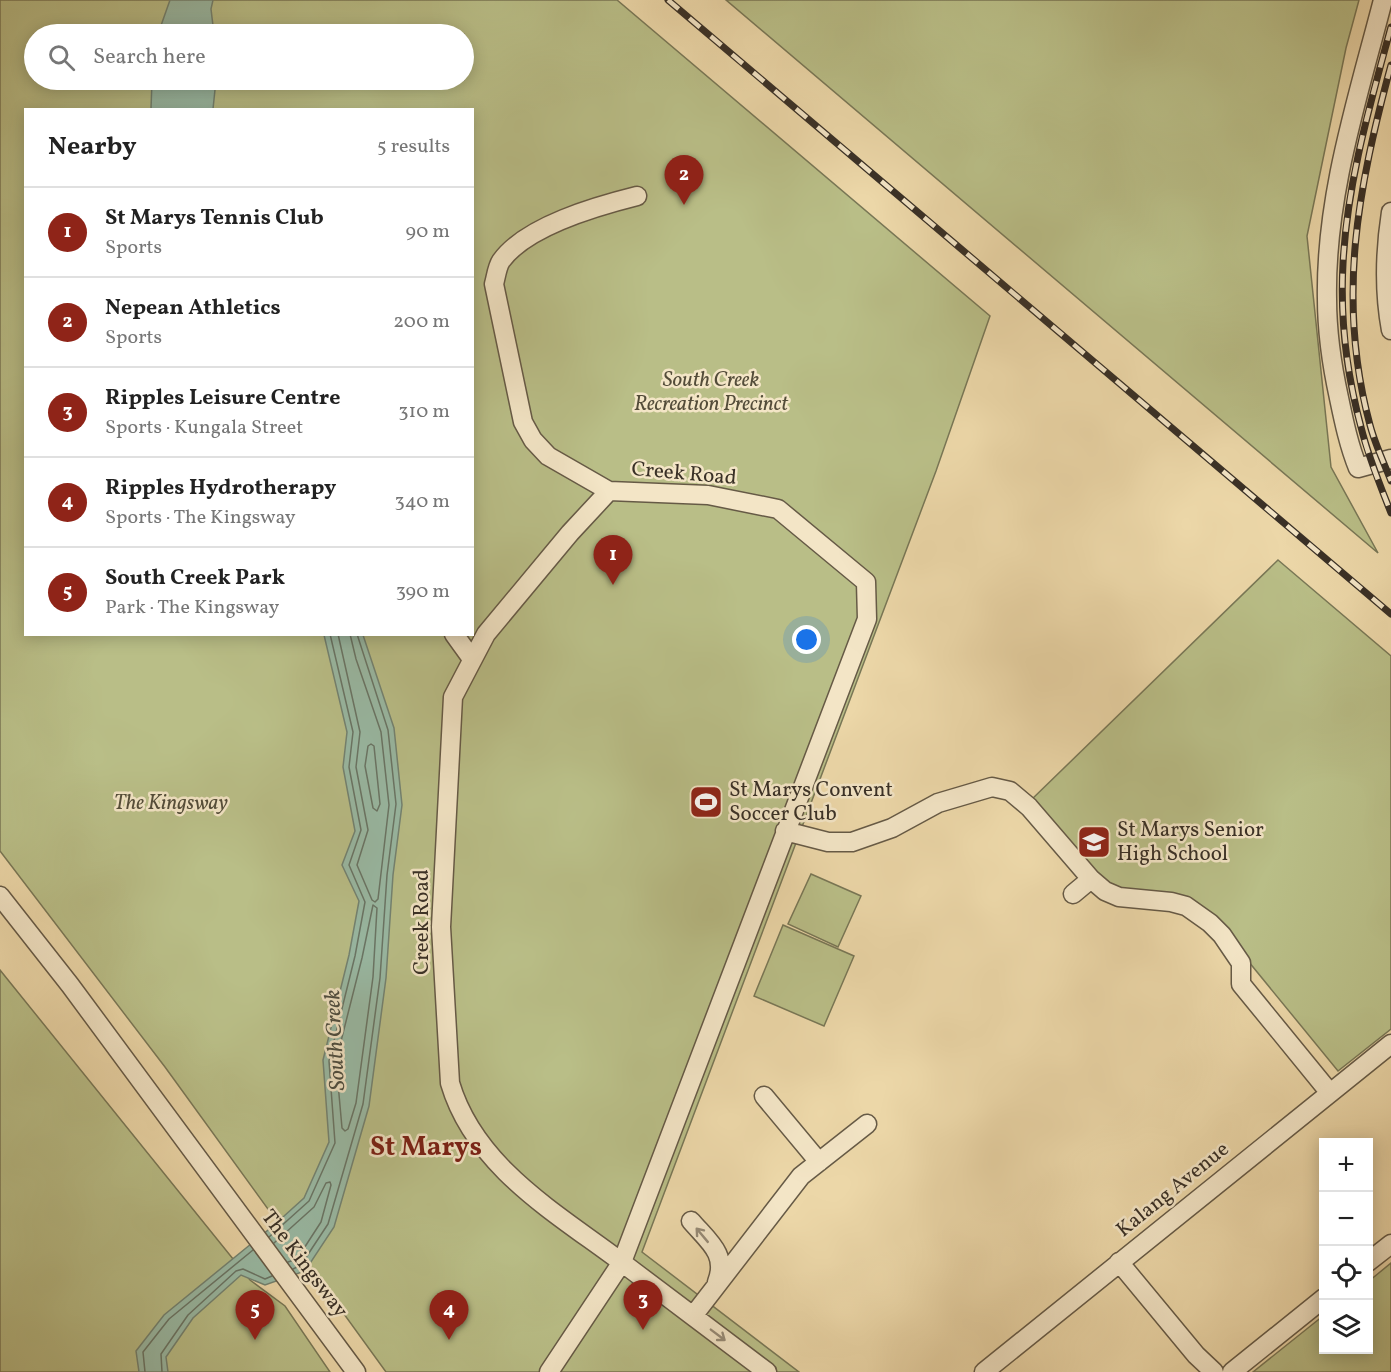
<!DOCTYPE html>
<html lang="en">
<head>
<meta charset="utf-8">
<style>
  :root { --surface:#fff; --page:#f6f6f6; --text:#222; --muted:#767676; --line:#e0e0e0; --accent:#8f2418 }
  body { margin:0; font-family:Vollkorn,serif; background:var(--page); color:var(--text) }
  .controls { position:absolute; right:18px; bottom:18px; display:grid; overflow:hidden; border-radius:0px; box-shadow:0 3px 15px #0003 }
  .controls button { width:54px; height:54px; display:grid; place-items:center; padding:0; border:0; border-bottom:2px solid var(--line); background:var(--surface); color:var(--text); font:30px sans-serif }
  .you { position:absolute; left:807px; top:640px; width:21px; height:21px; margin:-15px; border:4px solid #fff; border-radius:50%; background:#1a73e8; box-shadow:0 0 0 9px #1a73e833 }
  .badge { display:grid; place-items:center; width:39px; height:39px; border-radius:50%; background:var(--accent); color:#fff; font-size:20px; font-weight:700 }
  .pin { position:absolute; translate:-50% -50px; filter:drop-shadow(0 2px 3px #0008) }
  .pin::after { content:''; position:absolute; top:32px; width:21px; height:18px; background:inherit; clip-path:polygon(0 0,100% 0,50% 100%) }
  .list { margin:0; padding:0; list-style:none }
  h2 { display:flex; justify-content:space-between; align-items:center; height:78px; margin:0; padding:0 24px; font-size:26px }
  h2 small { font-size:20px; font-weight:400; color:var(--muted) }
  .list li { display:grid; grid-template-columns:39px 1fr auto; gap:18px; align-items:center; box-sizing:border-box; height:90px; padding:0 24px; border-top:2px solid var(--line) }
  .list b { display:block; font-size:22px; white-space:nowrap }
  .list p { margin:0; font-size:20px; white-space:nowrap; color:var(--muted) }
  .list em { font-size:20px; font-style:normal; color:var(--muted) }
  .icon { flex:none; width:33px; height:33px; fill:none; stroke:currentColor; stroke-width:2; stroke-linecap:round; stroke-linejoin:round }
  .map { position:relative; flex:none; width:1391px; height:1372px; overflow:hidden }
  .search { position:absolute; background:var(--surface); box-shadow:0 3px 15px #0003; left:24px; top:24px; width:450px; height:66px; display:flex; align-items:center; gap:15px; box-sizing:border-box; padding:0 21px; border-radius:33px; color:var(--muted); font-size:22px }
  .panel { position:absolute; background:var(--surface); box-shadow:0 3px 15px #0003; left:24px; top:108px; width:450px; height:528px; border-radius:0px }
  .map>svg:first-child { display:block }
  .green { fill:#b9be87; stroke:#797756; stroke-width:1.5; fill-rule:evenodd }
  .water { fill:#99baa5; stroke:#738372; stroke-width:1.5 }
  .lines { fill:none; stroke-linecap:round; stroke-linejoin:round }
  .shore { stroke:#697566; stroke-width:1.5 }
  .minor-casing { stroke:#665a46; stroke-width:21 }
  .minor { stroke:#f3e5c6; stroke-width:18 }
  .rail-casing { stroke:#393026; stroke-width:7 }
  .rail { stroke:#f3e5c6; stroke-width:4.5; stroke-dasharray:14; stroke-linecap:butt }
  .oneway { stroke:#968a76 }
  .labels { text-anchor:middle; dominant-baseline:central; stroke-width:5; stroke-linejoin:round; paint-order:stroke }
  .park-label { font-size:21px; font-style:italic; fill:#534c39; stroke:#f3e5c6 }
  .street-label { font-size:21px; fill:#393026; stroke:#f3e5c6 }
  .poi-label { font-size:21px; fill:#393026; stroke:#f3e5c6; text-anchor:start }
  .water-label { font-size:22px; font-style:italic; fill:#4c4c3f; stroke:#f3e5c6 }
  .district-label { font-size:27px; font-weight:bold; fill:#7a1f14; stroke:#f3e5c6 }
</style>
</head>
<body>
<div class="map">
<svg width="1391" height="1372" viewBox="0 0 1391 1372">
  <rect width="100%" height="100%" fill="#ecd7a8"/>
  <filter id="stains"><feTurbulence type="fractalNoise" baseFrequency=".00333" numOctaves="4"/><feColorMatrix values="0 0 0 0 .2 0 0 0 0 .09 0 0 0 0 .02 0 0 0 .5 -.17"/></filter>
  <radialGradient id="worn" r=".72"><stop offset=".6" stop-color="#630" stop-opacity="0"/><stop offset="1" stop-color="#630" stop-opacity=".3"/></radialGradient>
  <!-- green -->
  <path class="green" d="M0,0h617l373,316 -54,155 -294,781 157,120h-413l-221,-305 -165,-216zM34,34h430v46h-430zM26,110h446v524h-446z
    M726,0h633l-13,48 -39,188 24,231 47,86z
    M1278,560l113,96v373l-53,42 -130,-159 -96,-23 -83,-87z
    M811,874l50,22 -23,51 -50,-23z
    M783,925l71,31 -30,70 -70,-30z
    M0,970l250,310 35,26 45,66h-330z
    M1391,1263v109h-138l70,-56 1,34h44l1,-69z"/>
  <!-- water -->
  <path class="water" d="M170,0h43l-2,9 3,25h-56z
    M152,80h64l-3,29h-62z
    M324,635h39l31,93 8,77 -9,70 -7,103 -17,128 -35,121 -29,44 -40,14 -24,-10 -48,43 -27,39 2,15h-29l-3,-21 28,-36 109,-89 31,-28 25,-56 -6,-82 26,-105 10,-54 -17,-36 13,-34 -12,-64 4,-35z"/>
  <g class="lines">
    <!-- shore -->
    <path class="shore" d="M338,634l22,98 -4,35 12,63 -11,35 15,35 3,2 3,-3 11,-94 -8,-73 -25,-73 -6,-25
      M371,744l3,2 6,58 -3,7 -4,-3 -8,-42 3,-20z
      M373,905l4,3 -4,69 -17,126 -8,26 -3,2 -3,-3 -6,-67 26,-103z
      M269,1237l40,-36 26,-58 -6,-82 26,-105 10,-54 -16,-37 12,-35 -12,-63 4,-35 -23,-98
      M274,1243l40,-36 12,-24 4,-1 1,3 -10,37 -24,37 -9,3
      M293,1269l8,-4 27,-41 35,-120 17,-126 7,-103 9,-71 -8,-74 -31,-96
      M145,1372l-2,-20 26,-33 84,-69
      M162,1372l-1,-18 27,-39 48,-44 7,-2 22,10 7,-3"/>
    <defs>
      <path id="minor" d="M1383,0c-25,97 -58,197 -56,299 0,33 5,67 12,99 5,24 10,48 19,70l33,-9
        M1391,212c-6,39 -7,80 0,118
        M609,491l-61,-35 -15,-16 -10,-18 -29,-138c2,-7 3,-17 7,-23 25,-35 96,-55 136,-65
        M454,634l18,25
        M785,831l43,11h24l40,-14 46,-25 54,-16 18,4 19,16 62,72 14,12 14,6 52,5 15,4 24,17 12,12 19,28v21l89,109
        M1073,894l18,-15
        M0,896l70,89 286,387
        M764,1096l55,66
        M691,1221c17,20 37,33 26,61
        M1119,1262l77,93 18,17
        M1368,1262l23,-18
        M693,1316l108,-140 66,-52
        M549,1372l73,-110 245,-643 -1,-37 -88,-73 -70,-14 -99,-4 -39,42 -84,101 -33,63 -12,230 9,156c25,85 108,131 174,181 48,36 95,72 143,108
        M984,1372l407,-328
        M1232,1372l92,-74"/>
    </defs>
    <!-- minor casing -->
    <use href="#minor" class="minor-casing"/>
    <!-- minor -->
    <use href="#minor" class="minor"/>
    <defs>
      <path id="rail" d="M668,0l723,614
        M1391,27c-21,78 -44,156 -48,237 -3,54 4,111 18,163 7,29 19,58 30,86
        M1391,65c-33,123 -55,234 -21,360 5,19 14,38 21,56"/>
    </defs>
    <!-- rail casing -->
    <use href="#rail" class="rail-casing"/>
    <!-- rail -->
    <use href="#rail" class="rail"/>
  </g>
  <!-- one-way arrows -->
  <defs><path id="oneway-shaft" d="M-6 0H5M1.5-3L5.5 0L1.5 3" fill="none" stroke-width="1.6" stroke-linecap="round" stroke-linejoin="round" transform="scale(1.5)"/></defs>
  <g class="oneway">
    <use href="#oneway-shaft" transform="translate(702 1235) rotate(-130)"/>
    <use href="#oneway-shaft" transform="translate(718 1335) rotate(37)"/>
  </g>
  <!-- icons -->
  <defs>
    <symbol id="stadium-square" viewBox="-11 -11 22 22"><rect x="-9" y="-9" width="18" height="18" rx="4" fill="#8f2418" stroke="#f3e5c6"/><path d="M0-5a6.5 5 0 1 0 0 10a6.5 5 0 1 0 0-10ZM-3.5-1.8h7v3.6h-7Z" fill="#fff"/></symbol>
    <symbol id="school-square" viewBox="-11 -11 22 22"><rect x="-9" y="-9" width="18" height="18" rx="4" fill="#8f2418" stroke="#f3e5c6"/><path d="M0-5L7-2L0 1L-7-2ZM-4 1L0 2.5L4 1V4Q0 6-4 4Z" fill="#fff"/></symbol>
  </defs>
  <g fill-rule="evenodd">
    <use href="#stadium-square" x="687" y="783" width="38" height="38"/>
    <use href="#school-square" x="1075" y="823" width="38" height="38"/>
  </g>
  <g class="labels">
    <!-- park labels -->
    <g class="park-label">
      <text x="711" y="380">South Creek<tspan x="711" dy="24">Recreation Precinct</tspan></text>
      <text x="171" y="803">The Kingsway</text>
    </g>
    <!-- street labels -->
    <g class="street-label">
      <text transform="translate(684 474) rotate(5)">Creek Road</text>
      <text transform="translate(422 922) rotate(-90)">Creek Road</text>
      <text transform="translate(1173 1190) rotate(-39)">Kalang Avenue</text>
      <text transform="translate(304 1264) rotate(53)">The Kingsway</text>
    </g>
    <!-- poi labels -->
    <g class="poi-label">
      <text x="729" y="790">St Marys Convent<tspan x="729" dy="24">Soccer Club</tspan></text>
      <text x="1117" y="830">St Marys Senior<tspan x="1117" dy="24">High School</tspan></text>
    </g>
    <!-- water labels -->
    <g class="water-label">
      <text transform="translate(336 1040) rotate(-93)">South Creek</text>
    </g>
    <!-- district labels -->
    <g class="district-label">
      <text x="426" y="1148">St Marys</text>
    </g>
  </g>
  <rect width="100%" height="100%" filter="url(#stains)"/>
  <rect width="100%" height="100%" fill="url(#worn)"/>
</svg>
<div class="controls">
<button>+</button>
<button>−</button>
<button><svg class="icon" aria-label="locate" viewBox="0 0 24 24"><circle cx="12" cy="12" r="6"/><path d="M12 2v4M12 18v4M2 12h4M18 12h4"/></svg></button>
<button><svg class="icon" aria-label="layers" viewBox="0 0 24 24"><path d="M12 4l9 5-9 5-9-5zM3 14l9 5 9-5"/></svg></button>
</div>
<div class="you"></div>
<div class="pin badge" style="left:613px;top:585px">1</div>
<div class="pin badge" style="left:684px;top:205px">2</div>
<div class="pin badge" style="left:643px;top:1330px">3</div>
<div class="pin badge" style="left:449px;top:1340px">4</div>
<div class="pin badge" style="left:255px;top:1340px">5</div>
<div class="search"><svg class="icon" aria-label="search" viewBox="0 0 24 24"><circle cx="10" cy="10" r="6"/><path d="M15 15l6 6"/></svg>Search here</div>
<section class="panel">
<h2>Nearby<small>5 results</small></h2>
<ul class="list">
<li><span class="badge">1</span><div><b>St Marys Tennis Club</b><p>Sports</p></div><em>90 m</em></li>
<li><span class="badge">2</span><div><b>Nepean Athletics</b><p>Sports</p></div><em>200 m</em></li>
<li><span class="badge">3</span><div><b>Ripples Leisure Centre</b><p>Sports · Kungala Street</p></div><em>310 m</em></li>
<li><span class="badge">4</span><div><b>Ripples Hydrotherapy</b><p>Sports · The Kingsway</p></div><em>340 m</em></li>
<li><span class="badge">5</span><div><b>South Creek Park</b><p>Park · The Kingsway</p></div><em>390 m</em></li>
</ul>
</section>
</div>
</body>
</html>
